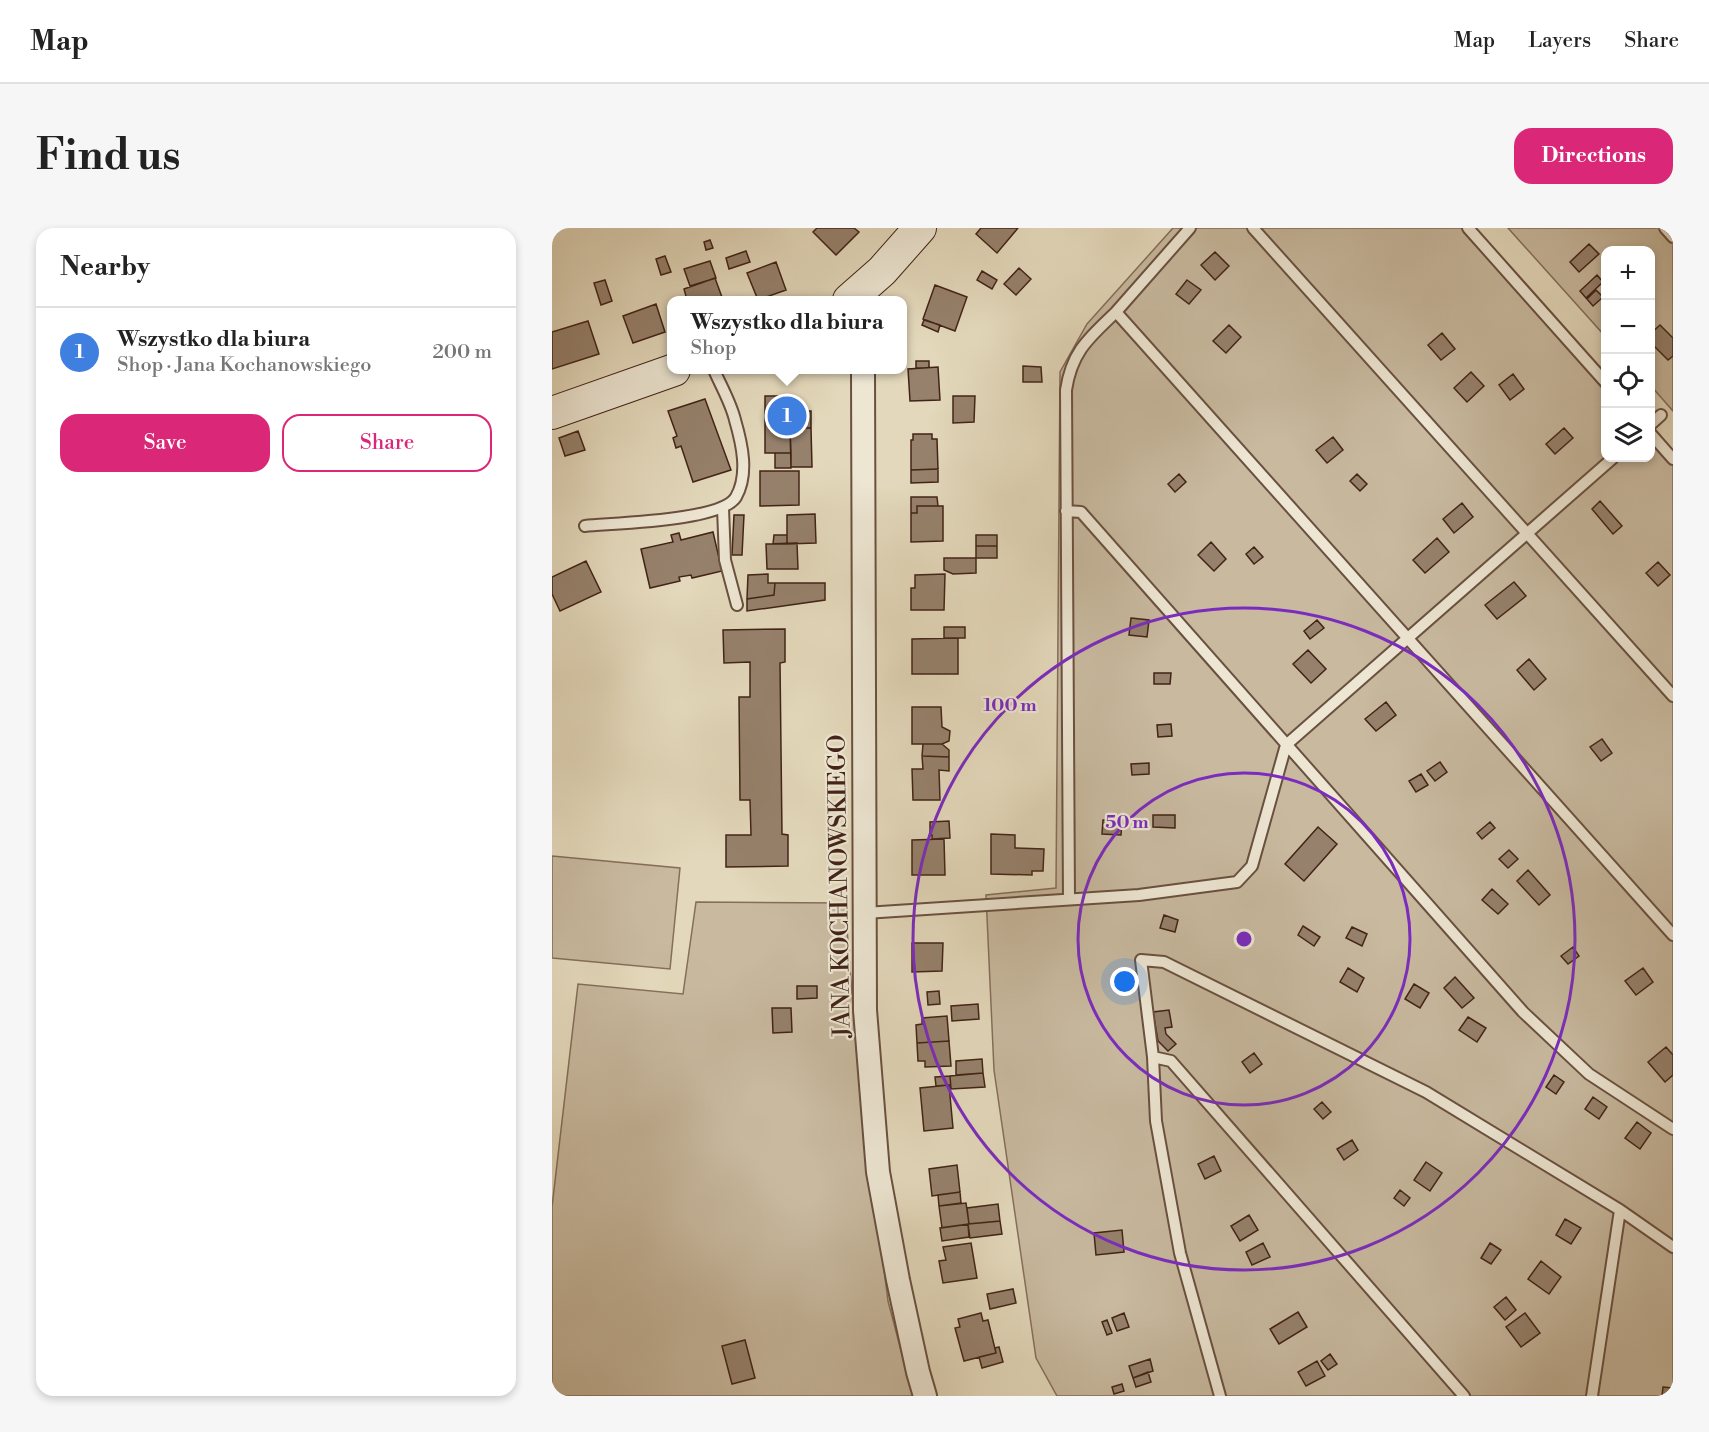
<!DOCTYPE html>
<html lang="en">
<head>
<meta charset="utf-8">
<style>
  :root { --surface:#fff; --page:#f6f6f6; --text:#222; --muted:#767676; --line:#e0e0e0; --accent:#db2777 }
  body { margin:0; font-family:"Libre Bodoni",serif; background:var(--page); color:var(--text) }
  .controls { position:absolute; right:18px; top:18px; display:grid; overflow:hidden; border-radius:12px; box-shadow:0 3px 9px #0003 }
  .controls button { width:54px; height:54px; display:grid; place-items:center; padding:0; border:0; border-bottom:2px solid var(--line); background:var(--surface); color:var(--text); font:30px sans-serif }
  .you { position:absolute; left:573px; top:754px; width:21px; height:21px; margin:-15px; border:4px solid #fff; border-radius:50%; background:#1a73e8; box-shadow:0 0 0 9px #1a73e833 }
  .badge { display:grid; place-items:center; width:39px; height:39px; border-radius:50%; background:var(--accent); color:#fff; font-size:20px; font-weight:700 }
  .pin { position:absolute; translate:-50% -50%; border:3px solid #fff; box-shadow:0 2px 6px #0006 }
  .popup { position:absolute; left:115px; top:68px; width:240px; height:78px; box-sizing:border-box; display:grid; place-content:center; border-radius:12px; background:var(--surface); filter:drop-shadow(0 2px 4px #0005); font-size:20px; white-space:nowrap; color:var(--muted) }
  .popup b { font-size:22px; color:var(--text) }
  .popup::after { content:''; position:absolute; left:50%; top:100%; margin-left:-12px; border:12px solid transparent; border-top-color:var(--surface) }
  .list { margin:0; padding:0; list-style:none }
  h2 { display:flex; justify-content:space-between; align-items:center; height:78px; margin:0; padding:0 24px; font-size:26px }
  h2 small { font-size:20px; font-weight:400; color:var(--muted) }
  .list li { display:grid; grid-template-columns:39px 1fr auto; gap:18px; align-items:center; box-sizing:border-box; height:90px; padding:0 24px; border-top:2px solid var(--line) }
  .list b { display:block; font-size:22px; white-space:nowrap }
  .list p { margin:0; font-size:20px; white-space:nowrap; color:var(--muted) }
  .list em { font-size:20px; font-style:normal; color:var(--muted) }
  .actions { display:flex; gap:12px; padding:18px 24px }
  .actions a { flex:1; padding:14px 0; border:2px solid var(--accent); border-radius:18px; text-align:center; font-size:21px; color:var(--accent) }
  .actions .main { background:var(--accent); color:#fff }
  .icon { flex:none; width:33px; height:33px; fill:none; stroke:currentColor; stroke-width:2; stroke-linecap:round; stroke-linejoin:round }
  .map { position:relative; flex:none; width:1121px; height:1168px; overflow:hidden; border-radius:18px }
  header { display:flex; align-items:center; gap:36px; box-sizing:border-box; height:84px; padding:0 30px; background:var(--surface); border-bottom:2px solid var(--line) }
  header strong { font-size:28px }
  nav { display:flex; gap:33px; margin-inline-start:auto; font-size:21px }
  .intro { display:flex; align-items:center; justify-content:space-between; box-sizing:border-box; height:144px; padding:0 36px }
  h1 { margin:0; font-size:42px }
  .button { padding:15px 27px; border-radius:18px; background:var(--accent); color:#fff; font-size:21px; font-weight:700 }
  main { display:flex; gap:36px; padding:0 36px }
  aside { flex:1; background:var(--surface); border-radius:18px; box-shadow:0 3px 9px #0003 }
  .map>svg:first-child { display:block }
  .green { fill:#c8b99f; stroke:#856e5b; stroke-width:1.5 }
  .building { fill:#96816c; stroke:#422317; stroke-width:1.5 }
  .lines { fill:none; stroke-linecap:round; stroke-linejoin:round }
  .lane-casing { stroke:#6a5040; stroke-width:14 }
  .street-casing { stroke:#6a5040; stroke-width:26 }
  .secondary-casing { stroke:#422317; stroke-width:34 }
  .lane { stroke:#ede6d3; stroke-width:10 }
  .street { stroke:#ede6d3; stroke-width:22 }
  .secondary { stroke:#ede6d3; stroke-width:32 }
  .ring { fill:none; stroke:#7b2cbf; stroke-width:3 }
  .labels { text-anchor:middle; dominant-baseline:central; stroke-width:4.5; stroke-linejoin:round; paint-order:stroke }
  .street-label { font-size:24px; fill:#422317; stroke:#ede6d3 }
  .centre { fill:#7b2cbf; stroke:#ede6d3; stroke-width:3 }
  .ring-label { font-size:18px; text-anchor:middle; font-weight:bold; fill:#7b2cbf; stroke:#ede6d3; stroke-width:4.5; stroke-linejoin:round; paint-order:stroke }
</style>
</head>
<body>
<header>
<strong>Map</strong>
<nav><a>Map</a><a>Layers</a><a>Share</a></nav>
</header>
<div class="intro"><h1>Find us</h1><a class="button">Directions</a></div>
<main>
<aside>
<h2>Nearby<small></small></h2>
<ul class="list">
<li><span class="badge" style="background:#3f7fe0">1</span><div><b>Wszystko dla biura</b><p>Shop · Jana Kochanowskiego</p></div><em>200 m</em></li>
</ul>
<div class="actions"><a class="main">Save</a><a>Share</a></div>
</aside>
<div class="map">
<svg width="1121" height="1168" viewBox="0 0 1121 1168">
  <rect width="100%" height="100%" fill="#e3d8bb"/>
  <filter id="stains"><feTurbulence type="fractalNoise" baseFrequency=".00333" numOctaves="4"/><feColorMatrix values="0 0 0 0 .2 0 0 0 0 .09 0 0 0 0 .02 0 0 0 .5 -.17"/></filter>
  <radialGradient id="worn" r=".72"><stop offset=".6" stop-color="#630" stop-opacity="0"/><stop offset="1" stop-color="#630" stop-opacity=".3"/></radialGradient>
  <!-- green -->
  <path class="green" d="M621,0h301l131,150 1,80h44l1,-28 22,25v941h-616l-21,-38 -42,-288 -8,-175 70,-7 4,-516 27,-48z
    M956,0h165v183l-22,-25 -1,-136h-44l-1,86z
    M0,628l128,12 -10,101 -118,-11z
    M144,674l149,1 12,154 31,244 25,95h-361v-189l26,-223 105,10z"/>
  <!-- building -->
  <path class="building" d="M265,0h37l5,4 -23,23 -23,-23z
    M429,0h37l-21,25 -21,-19z
    M158,12l3,8 -7,2 -2,-8z
    M1037,16l10,10 -20,18 -9,-10z
    M194,23l4,11 -21,7 -3,-11z
    M663,24l14,14 -14,14 -14,-15z
    M113,28l6,16 -10,3 -5,-16z
    M158,33l6,17 -26,8 -6,-17z
    M224,34l10,28 -28,10 -11,-27z
    M467,40l12,11 -15,16 -12,-11z
    M430,43l15,9 -5,9 -15,-9z
    M1045,47l6,7 -17,16 -6,-7z
    M163,50l8,22h-36l-3,-11z
    M53,52l7,21 -11,4 -7,-22z
    M635,52l14,10 -12,14 -13,-10z
    M383,57l32,12 -12,34 -32,-12z
    M1044,62l7,7 -10,9 -6,-7z
    M104,76l9,28 -32,11 -10,-27z
    M372,92l16,5 -2,7 -16,-7z
    M36,93l11,33 -47,15v-37z
    M677,97l12,12 -15,16 -13,-12z
    M1108,97l13,13v18l-5,4 -18,-18v-8z
    M890,105l13,16 -14,11 -13,-15z
    M364,133h13v7h-13z
    M471,138l18,1 1,15h-19z
    M386,139l2,33 -30,1 -2,-32z
    M919,144l13,14 -17,16 -13,-14z
    M961,146l11,15 -14,11 -11,-15z
    M213,168h27v15h19v17h-21l1,25h-26z
    M401,168h22l-1,26 -21,1z
    M153,171l26,71 -38,12 -12,-36 -5,2 -3,-10 4,-2 -9,-25z
    M238,200h21l1,39h-21z
    M1012,200l9,10 -18,16 -9,-10z
    M26,203l7,19 -20,6 -6,-18z
    M361,206h19v5h5l1,30 -27,1v-30h2z
    M781,209l10,13 -16,13 -11,-13z
    M223,225h16v15h-16z
    M386,241v13l-27,1v-13z
    M208,243h39v34l-39,1z
    M627,246l7,8 -11,10 -7,-8z
    M805,246l10,10 -7,7 -10,-10z
    M359,269h26l1,9h-21v7h-6z
    M1048,273l22,25 -9,8 -21,-25z
    M910,275l11,14 -19,16 -11,-14z
    M365,278h26v35l-32,1v-29h6z
    M263,286l1,29 -29,1v-29z
    M182,287h10l-2,40h-10z
    M161,304l9,39 -30,7 -1,-3 -12,2 1,4 -30,7 -9,-39 32,-7 -2,-7 8,-2 2,7z
    M222,307h13v9h-14z
    M424,307h21v11h-21z
    M885,310l12,14 -24,21 -12,-13z
    M659,314l15,17 -12,12 -16,-16z
    M245,315l1,26h-31l-1,-25z
    M424,318h21v12h-21z
    M702,319l9,10 -9,7 -8,-10z
    M392,330h32v15l-23,1 -9,-4z
    M34,333l15,31 -41,19 -8,-17v-17z
    M1106,334l12,13 -12,11 -12,-13z
    M216,346v9h7l-1,12 -27,4 1,-24z
    M393,346l-1,36h-33v-22h4v-13z
    M962,354l12,14 -29,23 -12,-14z
    M223,355h50v17l-78,11v-12l27,-4z
    M579,390l18,2 -2,17 -18,-2z
    M765,392l7,8 -14,11 -6,-8z
    M392,399h21v11h-21z
    M233,401v33l-5,1 2,171 6,1v31l-62,1v-32h25l-1,-35h-10l-1,-103h11v-35l-26,1 -1,-33z
    M406,410v36h-46v-35z
    M756,422l18,19 -15,14 -18,-19z
    M977,431l17,20 -12,11 -17,-20z
    M602,445h17l-1,11h-16z
    M834,474l10,13 -20,16 -11,-12z
    M360,479h29l1,20 8,4 -1,10 -7,3h-30z
    M619,496l1,12 -14,1 -1,-12z
    M1050,511l10,14 -11,8 -11,-14z
    M371,516h19l7,6v7l-27,-1z
    M370,528l27,1v14l-10,-1 1,30h-27l-1,-31h11z
    M888,534l7,10 -12,9 -8,-10z
    M597,535v11l-17,1 -1,-11z
    M869,546l7,11 -12,7 -7,-11z
    M601,587h22v13l-22,-1z
    M551,592l19,1 -1,14 -19,-1z
    M397,593l1,17 -18,1v-4h-2v-13z
    M938,594l5,6 -13,11 -5,-6z
    M766,599l19,17 -33,37 -19,-17z
    M439,606l24,1v13l29,1 -1,22h-11v4l-41,-1z
    M392,611l1,36h-33v-35z
    M957,622l9,9 -10,9 -9,-9z
    M976,642l22,25 -11,10 -22,-24z
    M940,661l16,15 -10,10 -16,-14z
    M612,687l14,5 -3,12 -15,-4z
    M751,698l17,11 -6,9 -16,-11z
    M800,699l15,7 -5,12 -16,-8z
    M360,715h31l-1,28 -30,1z
    M1021,719l6,9 -11,8 -7,-8z
    M796,740l16,10 -7,14 -17,-10z
    M1091,740l10,14 -17,13 -11,-14z
    M903,749l19,21 -12,10 -18,-20z
    M862,756l15,9 -9,15 -15,-9z
    M245,758h20v12l-20,1z
    M387,763l1,13 -12,1 -1,-13z
    M426,776l1,15 -27,2 -1,-15z
    M220,780h19l1,24 -19,1z
    M617,782l3,17 -7,1 1,6 10,10 -8,7 -10,-10 -5,-29z
    M395,788l2,25 -32,2 -1,-18 6,-1v-6z
    M916,789l18,11 -9,14 -18,-12z
    M397,813l2,25 -26,1v-6h-7l-1,-18z
    M1114,819l7,8v20l-8,7 -17,-20z
    M702,825l8,11 -12,9 -8,-11z
    M430,831l1,14 -27,2v-14z
    M431,845l2,14 -34,2 -1,-13z
    M1002,847l10,7 -8,12 -10,-7z
    M398,848l1,13 -2,-4 -13,1 -1,-9z
    M397,857l4,43 -29,3 -4,-43z
    M1041,869l14,10 -8,12 -14,-10z
    M770,874l9,10 -8,7 -9,-10z
    M1085,894l14,11 -11,16 -15,-11z
    M800,912l6,10 -14,10 -7,-11z
    M662,928l7,15 -16,8 -7,-15z
    M874,934l16,11 -12,18 -16,-11z
    M405,937l3,27 -28,4 -3,-27z
    M848,962l10,8 -6,8 -10,-8z
    M408,964l1,11 -22,3 -1,-11z
    M414,975l3,21 -27,4 -3,-22z
    M446,976l2,17 -31,3 -2,-16z
    M697,987l9,15 -18,11 -9,-15z
    M1013,991l16,9 -10,16 -15,-9z
    M448,993l2,13 -32,4 -2,-14z
    M416,996l1,13 -27,4 -2,-13z
    M570,1002l2,22 -28,3 -2,-22z
    M419,1015l6,35 -34,5 -4,-22 7,-1 -3,-13z
    M711,1015l7,14 -18,8 -6,-13z
    M938,1015l11,7 -10,14 -10,-6z
    M989,1033l20,16 -12,17 -21,-15z
    M461,1061l3,14 -26,6 -3,-15z
    M954,1069l10,13 -11,10 -11,-13z
    M746,1084l9,15 -28,17 -9,-15z
    M429,1085l2,8 5,-1 8,33 -32,8 -9,-33 5,-1 -2,-8z
    M572,1085l5,14 -12,4 -5,-13z
    M973,1085l15,20 -19,14 -15,-20z
    M555,1092l5,13 -5,2 -5,-13z
    M193,1112l10,38 -23,6 -10,-38z
    M447,1119l4,15 -21,6 -3,-11 17,-4 -1,-5z
    M778,1126l7,10 -9,6 -7,-9z
    M598,1131l3,12 -20,7 -4,-12z
    M765,1133l8,15 -19,10 -8,-14z
    M596,1144l3,10 -15,5 -3,-9z
    M570,1156l2,7 -10,3 -2,-7z
    M1111,1159l10,1v8h-11z"/>
  <g class="lines">
    <defs>
      <path id="lane" d="M701,0l420,468
        M916,0l138,155
        M1113,0l8,9
        M564,84l74,-84
        M1098,197l11,-10
        M1098,205l23,26
        M171,280l2,52 12,45
        M514,283l15,1 442,500 66,62 84,55
        M33,298c29,-3 137,-5 151,-29 13,-23 6,-53 -1,-77 -4,-17 -14,-34 -21,-50
        M517,671l-3,-509c6,-39 23,-52 50,-78l557,623
        M313,685l274,-18 98,-13 15,-16 34,-121 327,-287
        M601,829l18,4 293,335
        M1068,982l53,37
        M668,1168l-40,-143 -24,-132 -3,-64 -12,-97 23,2 262,130 194,118 -28,186"/>
      <path id="street" d="M311,142l2,640 13,162 20,108 20,92 7,24"/>
      <path id="secondary" d="M297,72l33,-29 38,-43
        M0,185l122,-43"/>
    </defs>
    <!-- lane casing -->
    <use href="#lane" class="lane-casing"/>
    <!-- street casing -->
    <use href="#street" class="street-casing"/>
    <!-- secondary casing -->
    <use href="#secondary" class="secondary-casing"/>
    <!-- lane -->
    <use href="#lane" class="lane"/>
    <!-- street -->
    <use href="#street" class="street"/>
    <!-- secondary -->
    <use href="#secondary" class="secondary"/>
  </g>
  <!-- distance rings -->
  <g class="ring">
    <circle cx="692" cy="711" r="166"/>
    <circle cx="692" cy="711" r="331"/>
  </g>
  <g class="labels">
    <!-- street labels -->
    <g class="street-label">
      <text transform="translate(288 658) rotate(-91)">JANA KOCHANOWSKIEGO</text>
    </g>
  </g>
  <circle cx="692" cy="711" r="9" class="centre"/>
  <g class="ring-label">
    <text x="458" y="483">100 m</text>
    <text x="575" y="600">50 m</text>
  </g>
  <rect width="100%" height="100%" filter="url(#stains)"/>
  <rect width="100%" height="100%" fill="url(#worn)"/>
</svg>
<div class="controls">
<button>+</button>
<button>−</button>
<button><svg class="icon" aria-label="locate" viewBox="0 0 24 24"><circle cx="12" cy="12" r="6"/><path d="M12 2v4M12 18v4M2 12h4M18 12h4"/></svg></button>
<button><svg class="icon" aria-label="layers" viewBox="0 0 24 24"><path d="M12 4l9 5-9 5-9-5zM3 14l9 5 9-5"/></svg></button>
</div>
<div class="you"></div>
<div class="pin badge" style="left:235px;top:188px;background:#3f7fe0">1</div>
<div class="popup"><b>Wszystko dla biura</b>Shop</div>
</div>
</main>
</body>
</html>
